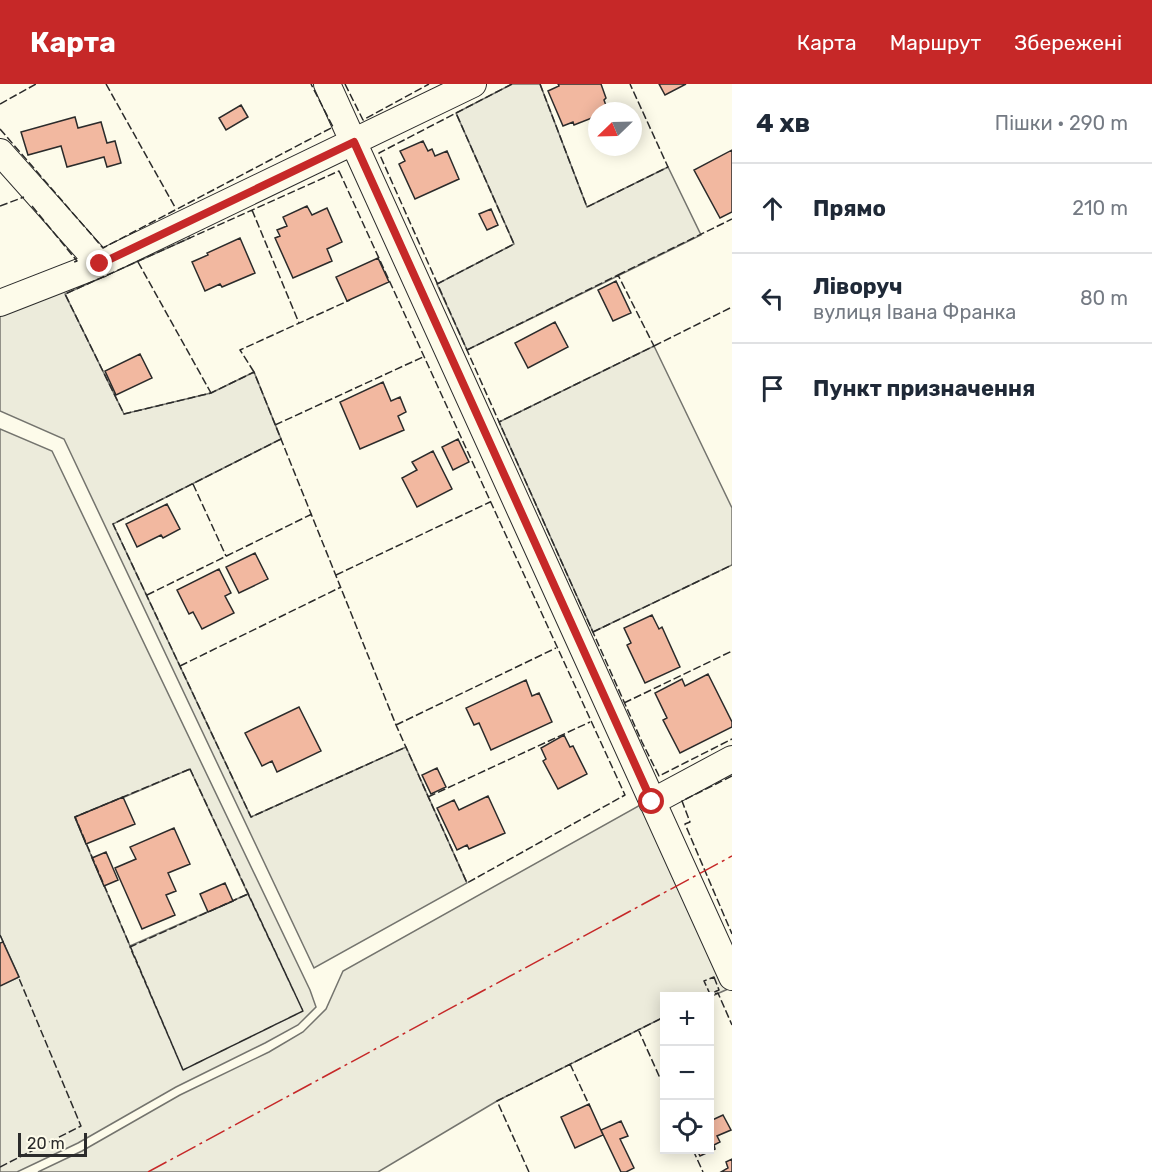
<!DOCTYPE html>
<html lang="uk">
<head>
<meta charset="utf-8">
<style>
  :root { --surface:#fff; --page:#f6f6f7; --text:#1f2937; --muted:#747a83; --line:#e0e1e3; --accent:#c62828 }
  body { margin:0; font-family:Rubik,sans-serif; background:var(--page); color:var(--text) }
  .controls { position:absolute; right:18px; bottom:18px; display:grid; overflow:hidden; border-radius:0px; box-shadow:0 3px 15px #0003 }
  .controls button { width:54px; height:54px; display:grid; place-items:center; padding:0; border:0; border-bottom:2px solid var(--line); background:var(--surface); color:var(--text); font:30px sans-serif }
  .compass { position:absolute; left:588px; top:18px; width:54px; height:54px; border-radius:50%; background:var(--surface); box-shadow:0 3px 15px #0003; rotate:247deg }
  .scale { position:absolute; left:18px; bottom:15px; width:69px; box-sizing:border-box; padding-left:6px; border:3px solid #2b2b2b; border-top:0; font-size:16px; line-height:21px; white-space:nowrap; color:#2b2b2b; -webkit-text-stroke:4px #fdfbea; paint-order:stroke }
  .stop { position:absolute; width:18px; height:18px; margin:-14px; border:4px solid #c62828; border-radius:50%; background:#fff }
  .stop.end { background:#c62828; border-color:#fff; box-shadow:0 2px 6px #0008 }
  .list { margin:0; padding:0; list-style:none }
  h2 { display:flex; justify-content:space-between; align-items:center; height:78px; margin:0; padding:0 24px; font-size:26px }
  h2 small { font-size:20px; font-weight:400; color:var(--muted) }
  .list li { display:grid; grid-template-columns:39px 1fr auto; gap:18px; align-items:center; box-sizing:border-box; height:90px; padding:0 24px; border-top:2px solid var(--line) }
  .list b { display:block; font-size:22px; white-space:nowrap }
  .list p { margin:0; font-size:20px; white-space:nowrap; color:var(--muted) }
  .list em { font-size:20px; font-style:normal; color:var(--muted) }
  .icon { flex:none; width:33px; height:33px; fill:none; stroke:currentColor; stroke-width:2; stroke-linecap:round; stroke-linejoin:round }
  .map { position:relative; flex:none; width:732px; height:1088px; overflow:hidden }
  header { display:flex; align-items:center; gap:36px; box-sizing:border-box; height:84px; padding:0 30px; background:var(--accent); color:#fff }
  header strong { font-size:28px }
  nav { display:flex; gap:33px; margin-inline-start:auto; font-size:21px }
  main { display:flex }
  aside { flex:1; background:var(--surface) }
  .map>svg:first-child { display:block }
  .green { fill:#ecebdb; stroke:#74746e; stroke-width:1.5; fill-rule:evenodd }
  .building { fill:#f2b8a0; stroke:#2b2b2b; stroke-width:1.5 }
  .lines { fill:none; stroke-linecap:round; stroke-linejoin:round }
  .minor-casing { stroke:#2b2b2b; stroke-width:28 }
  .minor { stroke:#fdfbea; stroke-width:26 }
  .fence { stroke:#2b2b2b; stroke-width:1.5; stroke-dasharray:8 3; stroke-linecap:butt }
  .power { stroke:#c62828; stroke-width:1.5; stroke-dasharray:21 4.5 3 4.5; stroke-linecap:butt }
  .route { stroke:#c62828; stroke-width:8 }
</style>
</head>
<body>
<header>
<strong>Карта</strong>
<nav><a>Карта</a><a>Маршрут</a><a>Збережені</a></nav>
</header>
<main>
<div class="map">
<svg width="732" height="1088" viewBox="0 0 732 1088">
  <rect width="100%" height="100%" fill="#fdfbea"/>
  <!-- green -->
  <path class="green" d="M512,0h28l47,123 81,-40 33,68 -234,115 -30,-66 77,-40 -58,-131z
    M186,149l4,5 -125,56 59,120 87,-21 43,-21 27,67 -168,85 138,293 155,-70 61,136 -153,85 -250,-529 -64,-28v-102z
    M654,262l78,162v57l-139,67 -94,-210z
    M0,345l52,22 258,539 6,17 -18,18 -33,18 -89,44 -98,56 -61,29h-17v-186l19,-9 -19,-42zM190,685l58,125 -118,52 -55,-128z
    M642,720l86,185 -18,8 -46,-1v21l-167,84 -119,71h-340l44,-21 98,-56 89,-43 34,-20 23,-23 17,-38z"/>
  <!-- building -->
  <path class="building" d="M558,0h43l5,14 -2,2 4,11h-11v5l-23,9 -1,-3 -10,4 -15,-35 11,-5z
    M659,0h27l-21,11z
    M241,21l7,12 -22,13 -7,-12z
    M75,33l3,11 23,-6 6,21 8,-2 6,22 -14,4 -3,-10 -37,10 -6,-21 -33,9 -7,-23z
    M423,57l5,10 4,-2 3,7 12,-5 12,28 -44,20 -16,-35 6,-3 -5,-10z
    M732,66v62l-12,6 -26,-48z
    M307,122l5,9 15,-7 15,34 -15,7 5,12 -39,17 -18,-40 5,-2 -3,-6 10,-4 -4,-9z
    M491,125l7,16 -11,5 -8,-16z
    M240,154l15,35 -33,14 -2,-3 -15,7 -13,-29 16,-7 -1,-2z
    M378,174l11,24 -42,19 -11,-24z
    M616,197l15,32 -18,8 -15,-31z
    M555,238l13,25 -40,21 -13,-25z
    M140,270l12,24 -36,17 -11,-24z
    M383,298l8,19 9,-4 6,15 -8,4 6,14 -44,19 -20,-47z
    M458,355l11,23 -16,8 -11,-23z
    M433,367l19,38 -35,18 -15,-29 15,-8 -5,-8z
    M167,420l13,25 -17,9 -2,-3 -24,12 -11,-23z
    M255,469l13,26 -29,14 -13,-26z
    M219,485l12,24 -6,3 9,17 -32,16 -9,-17 -4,2 -12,-24z
    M652,531l7,14 3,-2 18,40 -35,16 -18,-38 4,-2 -7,-15z
    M708,590l24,48v5l-52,26 -17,-33 4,-2 -12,-25 27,-14 3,7z
    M526,596l6,16 7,-3 13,29 -61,28 -12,-27 -5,2 -8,-17z
    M299,623l22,44 -44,21 -5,-11 -10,5 -17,-33z
    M564,651l6,12 3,-1 14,28 -29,15 -15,-28 3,-2 -5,-11z
    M437,684l9,19 -15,7 -9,-19z
    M488,712l17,37 -36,16 -2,-4 -10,5 -20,-42 17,-8 5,10z
    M123,713l12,27 -49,20 -11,-27z
    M174,744l16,36 -22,9 8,18 -10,4 9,20 -33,14 -27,-61 21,-9 -6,-12z
    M106,768l12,28 -14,6 -12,-28z
    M225,799l8,18 -25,11 -8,-18z
    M3,858l16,35 -19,9v-43z
    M589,1020l14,31 -28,13 -14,-31z
    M723,1031l8,15 -14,6 3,6 -6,3 1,4 -15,7 -3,-6h13v-29z
    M621,1037l7,15 -8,3 14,29 -8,4h-5l-20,-42z
    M732,1075v13h-11l7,-4 -2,-6z"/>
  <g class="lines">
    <defs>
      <path id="minor" d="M327,0l405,893
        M0,68l100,112
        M0,219l100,-39 373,-180
        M652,718l80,-43"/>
    </defs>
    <!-- minor casing -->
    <use href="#minor" class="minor-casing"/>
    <!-- minor -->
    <use href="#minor" class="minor"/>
    <!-- fence -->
    <path class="fence" d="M106,0l70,125
      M345,0l18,36 66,-36
      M512,0l-133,69 263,589 17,34 73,-37
      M540,0l47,123 81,-40 -38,-83
      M0,20l36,-20
      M0,45l103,119 230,-121 -22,-43
      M339,87l286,624 -158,88 -71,-158 -142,-353 -43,21 -87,21 -59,-120z
      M0,122l24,-9
      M32,122l45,55 -3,1
      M252,126l47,113
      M138,178l73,131
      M618,191l114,-56
      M437,200l77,-40 -58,-131
      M654,262l78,-39
      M467,266l151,-75 36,71 -155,76
      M254,288l-14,-22 110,-50
      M275,341l148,-68
      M281,355l-168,85 138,293 155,-70
      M193,400l33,72
      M336,491l154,-73
      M147,511l165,-81
      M593,548l139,-67
      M180,582l161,-79
      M624,619l108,-52
      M396,641l160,-77
      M190,685l113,242 -120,59 -108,-253z
      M732,692l-50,25 8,21 -5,2 47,110
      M428,713l162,-75
      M248,810l55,117 -120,59 -53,-123z
      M0,851l5,11
      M714,893l5,13 -9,4 -6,-13z
      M715,910l3,-1 14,32
      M638,945l26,58
      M570,980l20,43
      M693,1066l10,22
      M0,1083l81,-41 -63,-150
      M529,1088l-32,-71 167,-84"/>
    <!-- power -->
    <path class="power" d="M148,1088l584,-316"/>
  </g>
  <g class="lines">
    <!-- route -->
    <path class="route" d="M100,180l254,-122 298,660"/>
  </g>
</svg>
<div class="controls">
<button>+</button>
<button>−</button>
<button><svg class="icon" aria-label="locate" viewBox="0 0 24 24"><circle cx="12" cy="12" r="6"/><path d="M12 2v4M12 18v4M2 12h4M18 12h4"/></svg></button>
</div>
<svg class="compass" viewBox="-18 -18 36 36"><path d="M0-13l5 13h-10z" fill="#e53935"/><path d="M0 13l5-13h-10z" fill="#747a83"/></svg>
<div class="scale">20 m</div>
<div class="stop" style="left:652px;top:718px"></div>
<div class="stop end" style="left:100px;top:180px"></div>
</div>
<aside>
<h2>4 хв<small>Пішки · 290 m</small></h2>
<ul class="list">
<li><svg class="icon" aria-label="ahead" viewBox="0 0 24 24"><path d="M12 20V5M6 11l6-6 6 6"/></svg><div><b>Прямо</b></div><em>210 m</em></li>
<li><svg class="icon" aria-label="left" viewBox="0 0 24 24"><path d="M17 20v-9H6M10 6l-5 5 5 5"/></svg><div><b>Ліворуч</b><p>вулиця Івана Франка</p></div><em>80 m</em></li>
<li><svg class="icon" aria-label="arrive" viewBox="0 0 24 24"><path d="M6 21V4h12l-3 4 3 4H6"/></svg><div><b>Пункт призначення</b></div></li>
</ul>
</aside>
</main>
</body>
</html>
